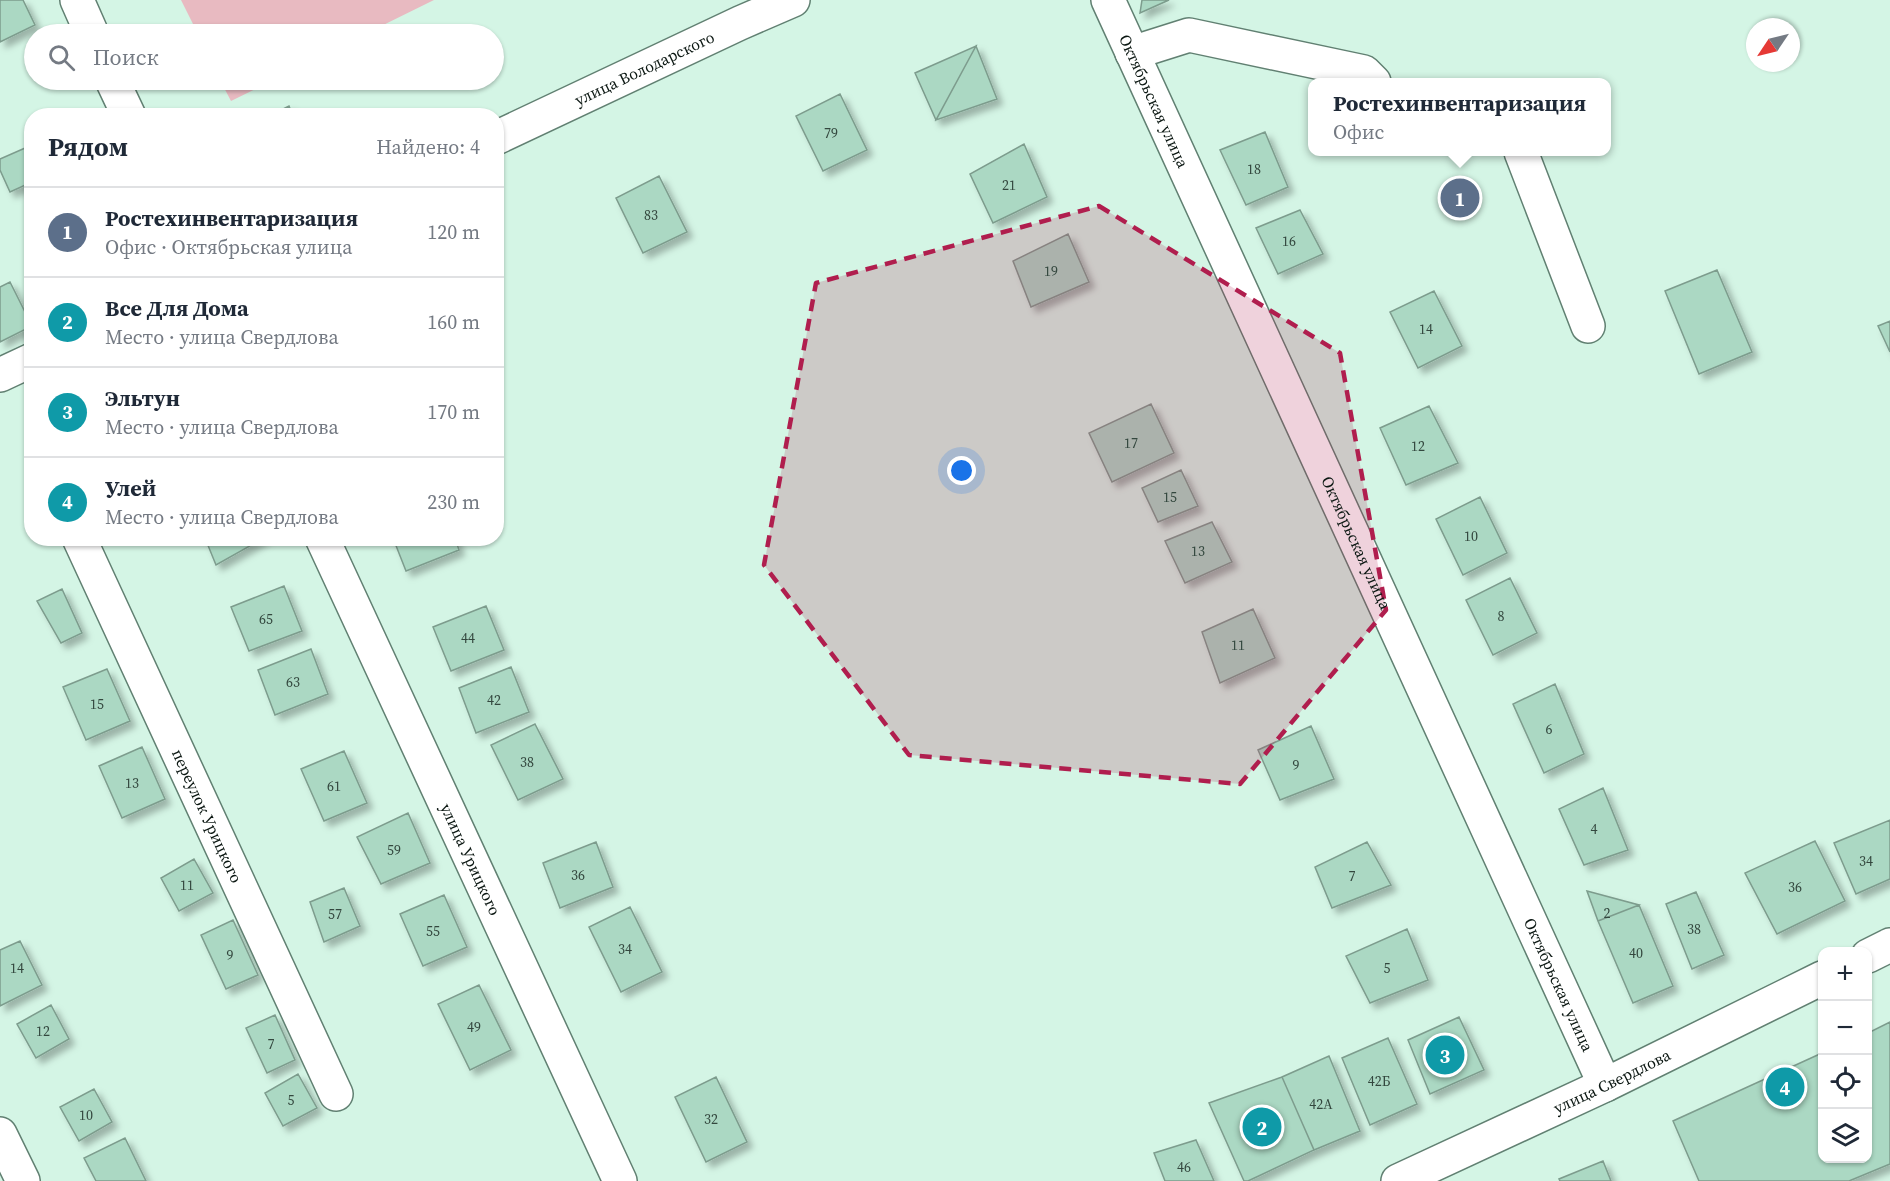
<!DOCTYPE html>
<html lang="ru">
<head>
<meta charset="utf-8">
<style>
  :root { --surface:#fff; --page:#f6f6f7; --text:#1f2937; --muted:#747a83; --line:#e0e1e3; --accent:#b01e4e }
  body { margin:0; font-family:"Source Serif 4",serif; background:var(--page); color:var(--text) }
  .controls { position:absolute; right:18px; bottom:18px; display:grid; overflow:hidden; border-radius:12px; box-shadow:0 2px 4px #0004 }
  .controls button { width:54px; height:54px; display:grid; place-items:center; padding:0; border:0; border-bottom:2px solid var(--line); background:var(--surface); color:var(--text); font:30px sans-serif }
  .compass { position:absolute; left:1746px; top:18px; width:54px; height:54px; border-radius:50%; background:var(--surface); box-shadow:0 2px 4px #0004; rotate:235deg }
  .you { position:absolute; left:962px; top:471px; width:21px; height:21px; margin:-15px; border:4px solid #fff; border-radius:50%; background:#1a73e8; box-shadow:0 0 0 9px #1a73e833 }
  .badge { display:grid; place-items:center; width:39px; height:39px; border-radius:50%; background:var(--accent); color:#fff; font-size:20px; font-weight:700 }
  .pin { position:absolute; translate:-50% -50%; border:3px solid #fff; box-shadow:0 2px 6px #0006 }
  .popup { position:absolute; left:1308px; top:78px; width:303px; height:78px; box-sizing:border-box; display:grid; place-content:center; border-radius:12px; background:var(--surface); filter:drop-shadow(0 2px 4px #0005); font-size:20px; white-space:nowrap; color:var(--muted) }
  .popup b { font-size:22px; color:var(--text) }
  .popup::after { content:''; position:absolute; left:50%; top:100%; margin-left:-12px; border:12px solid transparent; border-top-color:var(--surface) }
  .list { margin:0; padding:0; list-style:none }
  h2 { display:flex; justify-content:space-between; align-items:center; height:78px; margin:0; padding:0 24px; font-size:26px }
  h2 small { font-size:20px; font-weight:400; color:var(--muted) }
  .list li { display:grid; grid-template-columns:39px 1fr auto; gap:18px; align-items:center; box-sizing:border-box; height:90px; padding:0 24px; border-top:2px solid var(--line) }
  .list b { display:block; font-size:22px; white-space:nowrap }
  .list p { margin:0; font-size:20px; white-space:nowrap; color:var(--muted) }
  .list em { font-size:20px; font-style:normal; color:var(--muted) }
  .icon { flex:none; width:33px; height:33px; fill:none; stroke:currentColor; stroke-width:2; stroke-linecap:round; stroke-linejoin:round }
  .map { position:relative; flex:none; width:1890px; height:1181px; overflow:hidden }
  .search { position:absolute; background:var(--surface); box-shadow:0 2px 4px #0004; left:24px; top:24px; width:480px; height:66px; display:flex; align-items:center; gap:15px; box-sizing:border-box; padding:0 21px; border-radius:33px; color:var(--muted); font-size:22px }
  .panel { position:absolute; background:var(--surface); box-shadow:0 2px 4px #0004; left:24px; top:108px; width:480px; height:438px; border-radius:24px }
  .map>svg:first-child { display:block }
  .garden { fill:#e8bac1 }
  .building { fill:#abd8c3; stroke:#7d9c8d; stroke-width:1.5; filter:url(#shadow) }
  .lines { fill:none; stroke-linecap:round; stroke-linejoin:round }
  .minor-casing { stroke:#618072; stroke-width:36 }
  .minor { stroke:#fff; stroke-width:33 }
  .marked { fill:#b01e4e; fill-opacity:0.2; stroke:#b01e4e; stroke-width:4.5; stroke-dasharray:12 8; stroke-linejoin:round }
  .labels { text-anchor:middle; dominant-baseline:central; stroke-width:4.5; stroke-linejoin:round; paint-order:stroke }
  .number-label { font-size:14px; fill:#33473e }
  .street-label { font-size:16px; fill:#0b1712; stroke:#d4f5e5 }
</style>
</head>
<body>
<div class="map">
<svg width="1890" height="1181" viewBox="0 0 1890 1181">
  <defs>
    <filter id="shadow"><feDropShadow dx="5.5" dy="5.5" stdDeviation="3" flood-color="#0004"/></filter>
  </defs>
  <rect width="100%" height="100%" fill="#d4f5e5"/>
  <!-- garden -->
  <path class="garden" d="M181,0h253l-69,34h-167z
    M220,80h54l-43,21z"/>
  <!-- building -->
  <path class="building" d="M0,0h23l12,25 -35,17z
    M1142,0h27l-29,13z
    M976,46l-40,74 -21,-47z
    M976,46l21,53 -61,21z
    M840,94l27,56 -44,21 -27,-55z
    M289,106l4,10h-24z
    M1265,132l23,55 -42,18 -26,-55z
    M1024,144l23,53 -54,26 -23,-49z
    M32,145v37l-22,10 -10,-22v-11z
    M659,176l28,56 -44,21 -27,-55z
    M1300,210l23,44 -45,20 -22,-46z
    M1068,234l21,48 -58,25 -18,-46z
    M1717,270l35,82 -53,22 -34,-83z
    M10,282l22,44 -32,16v-55z
    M1434,291l28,55 -44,22 -28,-56z
    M1890,321v31l-12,-26z
    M1151,404l23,49 -62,29 -23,-49z
    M1429,406l29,57 -52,22 -26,-57z
    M1181,470l17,36 -40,16 -16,-34z
    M1480,497l27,56 -44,22 -27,-56z
    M1212,522l20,40 -47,21 -20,-42z
    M205,538h59l-48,27z
    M393,538h62l4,12 -53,21z
    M1510,578l27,55 -44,22 -27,-55z
    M284,586l18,45 -53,20 -18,-44z
    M62,589l20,44 -21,10 -24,-42z
    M486,606l18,44 -53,21 -18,-44z
    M1253,609l22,49 -55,25 -18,-51z
    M311,649l17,45 -53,21 -17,-45z
    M511,667l18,45 -53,21 -17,-45z
    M107,669l23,52 -44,19 -23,-53z
    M1555,684l29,70 -40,19 -31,-69z
    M535,724l28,55 -45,21 -27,-55z
    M1311,726l23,53 -54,21 -22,-50z
    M142,747l23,52 -43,19 -23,-52z
    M344,751l23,52 -43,18 -23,-52z
    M1603,788l25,62 -44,15 -25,-56z
    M408,813l22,50 -49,21 -24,-47z
    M1890,820v59l-34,15 -22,-51z
    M1815,841l30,60 -68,33 -32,-61z
    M596,842l17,45 -53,21 -17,-45z
    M1367,842l24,43 -59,23 -17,-41z
    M194,859l19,34 -34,18 -18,-33z
    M344,888l16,38 -36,16 -14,-40z
    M1587,891l52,14 -41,16z
    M1696,892l28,63 -32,14 -26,-65z
    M444,895l23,52 -44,19 -23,-52z
    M1639,905l34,81 -40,17 -35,-82z
    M630,907l32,65 -41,20 -32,-65z
    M233,920l25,55 -32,14 -25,-54z
    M1407,929l21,51 -58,23 -24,-47z
    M20,941l22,44 -42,21v-56z
    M479,985l32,65 -41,20 -32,-66z
    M51,1005l18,34 -33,19 -19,-34z
    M275,1015l20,45 -28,13 -21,-45z
    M1459,1017l25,53 -54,24 -22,-54z
    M1890,1022v142l-41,17h-150l-26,-60 149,-68v105h46v-125z
    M1388,1038l29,66 -47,21 -28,-67z
    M1329,1056l31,75 -46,19 -32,-73z
    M298,1074l19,34 -34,18 -18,-33z
    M716,1077l31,65 -41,20 -31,-65z
    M1282,1077l32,73 -66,31h-4l-35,-78z
    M94,1089l18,33 -33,19 -19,-34z
    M125,1138l21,43h-50l-12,-23z
    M1196,1140l18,41h-49l-11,-28z
    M1603,1161l8,20h-51l-1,-2z"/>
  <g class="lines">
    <defs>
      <g id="minor">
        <path d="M77,0l15,34"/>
        <path id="s1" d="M1108,0l497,1085"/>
        <path d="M1132,53l57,-18 175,37 10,10"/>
        <path d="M112,80l17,36"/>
        <path id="s2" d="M496,138l244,-115 53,-23"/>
        <path d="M1521,152l67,174"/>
        <path d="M0,375l32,-15"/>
        <path id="s3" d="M79,538l257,556"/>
        <path id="s4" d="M322,538l298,643"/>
        <path d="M1868,956l22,-11"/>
        <path d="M0,1134l23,47"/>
        <path id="s5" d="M1398,1181l207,-96 217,-107"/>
      </g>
    </defs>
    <!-- minor casing -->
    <use href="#minor" class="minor-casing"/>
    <!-- minor -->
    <use href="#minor" class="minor"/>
  </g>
  <!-- marked area -->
  <path class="marked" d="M1099,206l241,147 46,257 -146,174 -331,-29 -145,-190 52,-282z"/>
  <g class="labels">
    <!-- number labels -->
    <g class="number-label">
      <text x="831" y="133">79</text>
      <text x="1254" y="169">18</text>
      <text x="1009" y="185">21</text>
      <text x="651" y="215">83</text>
      <text x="1289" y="241">16</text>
      <text x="1051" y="271">19</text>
      <text x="1426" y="329">14</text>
      <text x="1131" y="443">17</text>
      <text x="1418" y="446">12</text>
      <text x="1170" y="497">15</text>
      <text x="1471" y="536">10</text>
      <text x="1198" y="551">13</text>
      <text x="1501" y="616">8</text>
      <text x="266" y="619">65</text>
      <text x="468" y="638">44</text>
      <text x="1238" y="645">11</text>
      <text x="293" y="682">63</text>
      <text x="494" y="700">42</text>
      <text x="97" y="704">15</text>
      <text x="1549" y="729">6</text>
      <text x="527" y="762">38</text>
      <text x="1296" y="765">9</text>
      <text x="132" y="783">13</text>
      <text x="334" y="786">61</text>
      <text x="1594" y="829">4</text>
      <text x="394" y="850">59</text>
      <text x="1866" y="861">34</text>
      <text x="578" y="875">36</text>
      <text x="1352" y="876">7</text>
      <text x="187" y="885">11</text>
      <text x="1795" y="887">36</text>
      <text x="1607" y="913">2</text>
      <text x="335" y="914">57</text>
      <text x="1694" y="929">38</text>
      <text x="433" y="931">55</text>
      <text x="625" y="949">34</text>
      <text x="1636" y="953">40</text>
      <text x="230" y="955">9</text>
      <text x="17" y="968">14</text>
      <text x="1387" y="968">5</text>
      <text x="474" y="1027">49</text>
      <text x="43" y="1031">12</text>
      <text x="271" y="1044">7</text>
      <text x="1379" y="1081">42Б</text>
      <text x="291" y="1100">5</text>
      <text x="1321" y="1104">42А</text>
      <text x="86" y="1115">10</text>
      <text x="711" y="1119">32</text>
      <text x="1184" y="1167">46</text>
    </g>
    <!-- street labels -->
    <g class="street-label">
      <text stroke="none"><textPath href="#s2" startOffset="164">улица Володарского</textPath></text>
      <text stroke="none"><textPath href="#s1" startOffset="111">Октябрьская улица</textPath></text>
      <text stroke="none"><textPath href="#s1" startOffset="597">Октябрьская улица</textPath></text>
      <text stroke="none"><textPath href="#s3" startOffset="306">переулок Урицкого</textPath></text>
      <text stroke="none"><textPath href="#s4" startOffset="354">улица Урицкого</textPath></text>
      <text stroke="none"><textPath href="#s1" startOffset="1083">Октябрьская улица</textPath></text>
      <text stroke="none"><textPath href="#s5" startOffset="236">улица Свердлова</textPath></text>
    </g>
  </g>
</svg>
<div class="controls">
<button>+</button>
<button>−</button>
<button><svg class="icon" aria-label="locate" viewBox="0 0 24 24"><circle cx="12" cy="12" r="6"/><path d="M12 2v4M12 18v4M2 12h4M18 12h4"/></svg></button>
<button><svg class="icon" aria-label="layers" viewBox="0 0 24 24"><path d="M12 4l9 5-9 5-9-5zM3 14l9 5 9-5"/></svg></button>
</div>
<svg class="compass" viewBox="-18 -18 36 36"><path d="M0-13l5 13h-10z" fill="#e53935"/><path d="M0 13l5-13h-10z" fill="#747a83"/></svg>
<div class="you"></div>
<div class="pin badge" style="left:1460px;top:198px;background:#5c6f8a">1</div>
<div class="popup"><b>Ростехинвентаризация</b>Офис</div>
<div class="pin badge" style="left:1262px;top:1127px;background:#0f9aa8">2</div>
<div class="pin badge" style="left:1445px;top:1055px;background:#0f9aa8">3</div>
<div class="pin badge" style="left:1785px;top:1087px;background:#0f9aa8">4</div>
<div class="search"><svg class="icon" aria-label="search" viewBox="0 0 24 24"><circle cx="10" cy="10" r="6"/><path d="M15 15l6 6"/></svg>Поиск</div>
<section class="panel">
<h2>Рядом<small>Найдено: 4</small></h2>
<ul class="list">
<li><span class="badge" style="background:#5c6f8a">1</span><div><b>Ростехинвентаризация</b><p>Офис · Октябрьская улица</p></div><em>120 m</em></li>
<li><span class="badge" style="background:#0f9aa8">2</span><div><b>Все Для Дома</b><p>Место · улица Свердлова</p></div><em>160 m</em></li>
<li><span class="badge" style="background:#0f9aa8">3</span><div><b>Эльтун</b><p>Место · улица Свердлова</p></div><em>170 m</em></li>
<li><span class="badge" style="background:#0f9aa8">4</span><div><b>Улей</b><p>Место · улица Свердлова</p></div><em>230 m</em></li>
</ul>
</section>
</div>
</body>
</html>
